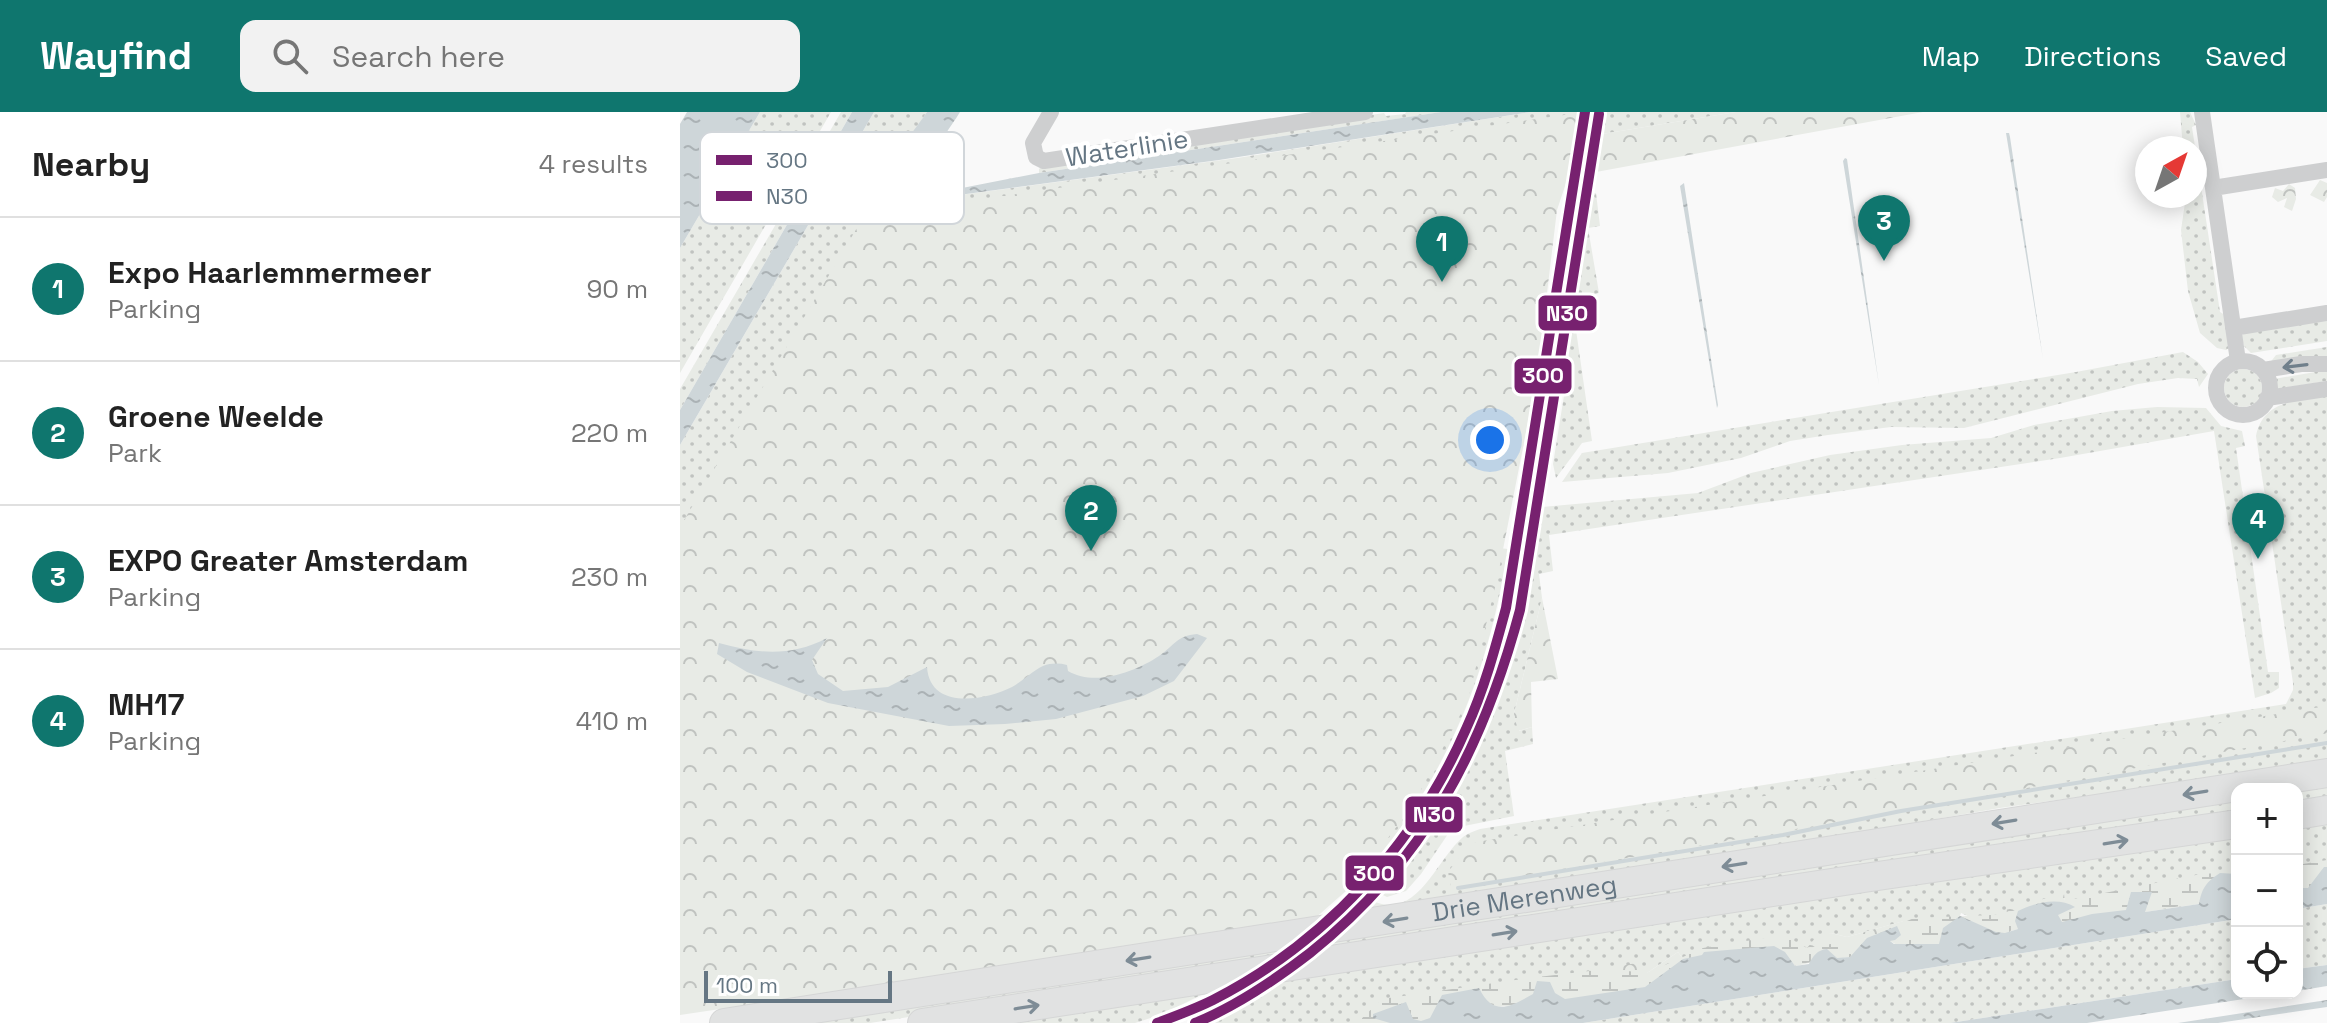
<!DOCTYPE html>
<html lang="en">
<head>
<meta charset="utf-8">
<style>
  :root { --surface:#fff; --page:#f2f2f2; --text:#222; --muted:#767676; --line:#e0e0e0; --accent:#0f766e }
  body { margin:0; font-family:"Space Grotesk",sans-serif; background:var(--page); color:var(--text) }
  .controls { position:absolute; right:24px; bottom:24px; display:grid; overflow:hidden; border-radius:16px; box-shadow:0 4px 20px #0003 }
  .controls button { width:72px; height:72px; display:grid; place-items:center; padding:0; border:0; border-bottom:2px solid var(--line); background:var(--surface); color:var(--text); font:40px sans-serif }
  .compass { position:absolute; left:1455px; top:24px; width:72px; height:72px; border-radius:50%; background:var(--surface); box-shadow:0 4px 20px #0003; rotate:40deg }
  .scale { position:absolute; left:24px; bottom:20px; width:188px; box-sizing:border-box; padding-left:8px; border:4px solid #657683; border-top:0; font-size:22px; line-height:28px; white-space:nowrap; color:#657683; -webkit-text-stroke:6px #fff; paint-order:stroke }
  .you { position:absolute; left:810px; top:328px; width:28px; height:28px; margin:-20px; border:6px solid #fff; border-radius:50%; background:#1a73e8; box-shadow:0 0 0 12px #1a73e833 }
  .badge { display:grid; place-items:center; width:52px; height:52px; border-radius:50%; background:var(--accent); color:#fff; font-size:26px; font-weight:700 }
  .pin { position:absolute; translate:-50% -66px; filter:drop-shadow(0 2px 4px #0008) }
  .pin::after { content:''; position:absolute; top:42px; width:28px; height:24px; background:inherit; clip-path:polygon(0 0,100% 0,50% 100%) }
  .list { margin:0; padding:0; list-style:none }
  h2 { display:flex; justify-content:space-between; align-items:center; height:104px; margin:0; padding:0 32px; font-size:34px }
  h2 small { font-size:26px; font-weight:400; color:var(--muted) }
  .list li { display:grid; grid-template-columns:52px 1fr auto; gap:24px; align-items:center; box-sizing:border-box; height:144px; padding:0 32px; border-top:2px solid var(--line) }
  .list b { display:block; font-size:30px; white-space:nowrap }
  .list p { margin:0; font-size:26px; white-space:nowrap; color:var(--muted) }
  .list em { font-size:26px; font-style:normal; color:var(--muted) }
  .icon { flex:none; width:44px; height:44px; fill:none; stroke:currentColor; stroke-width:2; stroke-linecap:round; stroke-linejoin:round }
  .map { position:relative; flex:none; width:1647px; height:911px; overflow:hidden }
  header { display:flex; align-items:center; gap:48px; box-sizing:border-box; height:112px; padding:0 40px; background:var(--accent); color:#fff }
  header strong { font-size:38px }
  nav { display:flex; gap:44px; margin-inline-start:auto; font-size:28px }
  .search { width:560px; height:72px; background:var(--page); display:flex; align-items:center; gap:20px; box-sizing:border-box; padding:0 28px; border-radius:16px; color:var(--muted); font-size:30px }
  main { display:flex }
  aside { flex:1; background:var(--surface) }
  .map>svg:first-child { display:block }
  .grass { fill:url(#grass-dots) }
  .forest { fill:url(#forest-crowns) }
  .wetland { fill:url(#wetland-marsh) }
  .water { fill:url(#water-ripples) }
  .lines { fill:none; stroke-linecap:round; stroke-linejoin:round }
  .stream { stroke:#ced6d9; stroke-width:4 }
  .highway-casing { stroke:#d5d6d6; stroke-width:30 }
  .street { stroke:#cecfd0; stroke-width:16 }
  .highway { stroke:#e1e2e2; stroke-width:28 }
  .bus-1-casing { stroke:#fff; stroke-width:16 }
  .bus-2-casing { stroke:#fff; stroke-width:16 }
  .bus-1 { stroke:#77216f; stroke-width:10 }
  .bus-2 { stroke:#77216f; stroke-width:10 }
  .oneway { stroke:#707f8b }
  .oneway2 { stroke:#7e8c96 }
  .labels { text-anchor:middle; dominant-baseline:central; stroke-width:8; stroke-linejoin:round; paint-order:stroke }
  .street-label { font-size:26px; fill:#657683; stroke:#fff }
  .key { fill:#fff; stroke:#d1d6da; stroke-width:2 }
  .key-label { font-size:22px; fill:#657683 }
  .line-badge { stroke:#fff; stroke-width:3 }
  .badge-label { font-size:22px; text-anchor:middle; font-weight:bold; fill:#fff }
</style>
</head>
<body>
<header>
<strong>Wayfind</strong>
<div class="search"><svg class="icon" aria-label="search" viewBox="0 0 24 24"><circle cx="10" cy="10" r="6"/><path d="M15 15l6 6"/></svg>Search here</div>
<nav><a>Map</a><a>Directions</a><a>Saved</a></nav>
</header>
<main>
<aside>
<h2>Nearby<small>4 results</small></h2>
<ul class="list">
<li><span class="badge">1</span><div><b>Expo Haarlemmermeer</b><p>Parking</p></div><em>90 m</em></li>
<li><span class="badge">2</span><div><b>Groene Weelde</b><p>Park</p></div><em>220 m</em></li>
<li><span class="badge">3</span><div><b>EXPO Greater Amsterdam</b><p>Parking</p></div><em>230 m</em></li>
<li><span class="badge">4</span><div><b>MH17</b><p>Parking</p></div><em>410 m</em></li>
</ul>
</aside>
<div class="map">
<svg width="1647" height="911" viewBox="0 0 1647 911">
  <defs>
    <pattern id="grass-dots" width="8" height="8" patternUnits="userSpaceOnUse" patternTransform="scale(2)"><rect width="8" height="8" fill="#e8ebe6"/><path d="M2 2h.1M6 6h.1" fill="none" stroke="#c0c3c0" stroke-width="1.8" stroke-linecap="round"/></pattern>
    <pattern id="forest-crowns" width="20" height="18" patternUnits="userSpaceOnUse" patternTransform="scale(2)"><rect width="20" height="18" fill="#e8ebe6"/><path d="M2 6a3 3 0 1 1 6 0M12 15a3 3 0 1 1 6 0" fill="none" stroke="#c0c3c0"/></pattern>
    <pattern id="wetland-marsh" width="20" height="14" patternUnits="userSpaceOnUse" patternTransform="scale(2)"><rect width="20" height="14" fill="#e8ebe6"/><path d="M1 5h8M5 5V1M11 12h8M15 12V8" fill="none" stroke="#c0c3c0"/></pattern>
    <pattern id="water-ripples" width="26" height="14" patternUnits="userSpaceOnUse" patternTransform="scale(2)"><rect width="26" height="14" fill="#ced6d9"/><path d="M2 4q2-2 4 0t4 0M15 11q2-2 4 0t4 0" fill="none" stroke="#abb2b5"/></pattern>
  </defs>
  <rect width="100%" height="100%" fill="#f9f9f9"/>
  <!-- grass -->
  <path class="grass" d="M80,0h71l-151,261v-125z
    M161,0h11l-172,298v-21z
    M194,0h53l-44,66 -13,29 367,-49 294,-46h47l-5,39 -893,393v-99z
    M726,0h36l-403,61v-4l4,-4 341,-52 2,3 19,-2z
    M915,0h141l-134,22 -6,38 -9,4z
    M1500,0h10l6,13 -4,2 28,185 5,3 5,32 -4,3 -9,-2 -17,-15 -12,-42 -7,-61 5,-34h9v-48h-12z
    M916,81l4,33 -12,2 11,65 -14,3 -4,32 -5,2 16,111 -10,2 -26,35 -3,-14 14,-87 -4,-6 1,-16 23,-147 3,-14z
    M1647,206v23l-76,12 -7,-7 -3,-10 7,-5z
    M1647,235v9l-58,8 7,-9z
    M1503,240l15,10 10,12 -9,13 -2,-8 -19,-1 -40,6 -174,44 -73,-1 -63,8 -38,6 -49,17 -73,15 -106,9 20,-29 494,-81z
    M1544 276a19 19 0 1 1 38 0a19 19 0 1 1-38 0Z
    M1647,258v11l-50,8 -3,-10z
    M1647,284v366l-327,46 -656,113 23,-23c49,28 67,-36 96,-61 5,-4 12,-6 17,-8l806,-125 7,-14v-7l-37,-247c7,-36 42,-36 71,-40z
    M1477,295l49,1 15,18 21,5 3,15 -9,2 32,224h11v16l-8,5 -16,5 -41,-267 -154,27 -511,77 4,36 -14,3 3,24 -28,116 5,17 13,-4 1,17 -28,7 9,65 -55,11 -11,7 -27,40 -15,17 -19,6 -14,-7c74,-81 121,-179 143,-286 6,-31 10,-64 15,-96l167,-15 53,-20 79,-18 72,-10 89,-7 43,-13 78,-14z
    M801,434l27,3c-16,100 -45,187 -102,271 -15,23 -29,43 -50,62l-12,-16z
    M1647,675v9l-30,5v-10z
    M1557,686v14l-1367,211h-96z
    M1647,707v48l-30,21v-65z
    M1557,718v44l-36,17 -2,13 -55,8 -79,-11 -1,-6 -59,38 -44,-20 -1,3 -31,16 -25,-11 -57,16 -16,-4 -24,15 -124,11 -5,-7 -31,21 -133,32 -17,2 -11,-5 -96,21h-198l43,-21 34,-21z
    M1647,792v61l-30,4v-60z
    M1557,807v60l-287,44h-367z
    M533,877l-50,25 -28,9h-157z"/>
  <!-- forest -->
  <path class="forest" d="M1056,0h187l-327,60 6,-38z
    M898,1l-9,61 -12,36 -20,166 -39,199 -30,125 -55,105 -50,66 -18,16 2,3 -35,31 -632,94v-488l184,-311z
    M1640,68l7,3v14l-3,5 -14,-7z
    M1609,72l6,4 1,11 -4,12 -8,-4 3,-9 -9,4 -6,-5 3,-9 8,3z
    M898,94l5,3 -25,158 2,-44z
    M862,486l16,81 -27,3 1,45 -14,4 -4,-17z
    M1647,594v27l-426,78 -450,77 -3,-16 22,-29z
    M1384,782l1,7 -47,28 -13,4 2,-25z
    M1234,806v12l-7,13c-14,1 -24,-6 -38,-5 -20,2 -48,25 -74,28l-13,-27 25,9 9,-11 15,-4 16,4z
    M998,840l5,7 -38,28 -8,1 -30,-19 29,-6 11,10z"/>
  <!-- wetland -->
  <path class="wetland" d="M1647,748v21l-30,12v-28z
    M1557,760v7l-32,23 -61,10 5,-18 -20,18 -64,12 -41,-8 -19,21 -103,11 -12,-7 -40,16 -186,25 -61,16 -87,11 -39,-9 -31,18 -39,5h-50l25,-24 147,-21 78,-9 40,4 56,-25 80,-13 24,13 60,-10 47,-20 78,-3 209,-41z"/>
  <!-- water -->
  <path class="water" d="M7,0h73l-80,136v-124z
    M172,0h22l-194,333v-35z
    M247,0h33c-15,25 -52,64 -3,77l82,-16 402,-61h90l-312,48 -349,47c1,-21 43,-75 57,-95z
    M1326,21h3l1,4 33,222z
    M1165,46l2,1 32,226 -36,-224z
    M1004,71l34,222 -1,3 -37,-222z
    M517,522l10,4 -33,43 -31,15 -87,23 -51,5 -56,2 -121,-23 -81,-31 -30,-18 2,-11c39,11 72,14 108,-5l-15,22 6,14 25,17 45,-4 39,-20c3,43 57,34 85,20 11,-6 20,-16 31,-21 8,-3 16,-3 24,-1l1,6c27,16 67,1 91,-15 16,-11 17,-20 38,-22z
    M1644,755h3v37l-30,5v-21h11z
    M1540,761l17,1v45l-654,104h-193l-17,-5v-4l33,-12 7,17 8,2 9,-3 12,-23 37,-7c14,29 31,19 54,6l4,-13 13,1 5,11 10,6 80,-12 38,-28 19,-4 2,-3 70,-6 11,6 10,14 14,-2c4,-8 8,-14 18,-15l10,9 13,-1 17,-19 30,-12 4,9 -6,5 -5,1 4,3h45l4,-16 17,-12 36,16 9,1 13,-4 -3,-8 3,-10c18,-9 41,-14 57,-4l-17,8 4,7 30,-8 34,-4 5,-18h21l-7,20 54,-8c3,-16 7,-22 21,-31z
    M1647,853v21l-30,5v-22z
    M1557,867v14h46l-196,30h-137z
    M1647,888v7l-109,16h-40z"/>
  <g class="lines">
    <!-- stream -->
    <path class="stream" d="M778,776l325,-53 118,-24 426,-68"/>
    <defs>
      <g id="highway">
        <path d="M1617,703l30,-5"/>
        <path id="s1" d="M44,911l1603,-250"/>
        <path d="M242,911l942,-145 373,-54"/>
      </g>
    </defs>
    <!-- highway casing -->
    <use href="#highway" class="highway-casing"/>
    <!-- street -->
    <path class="street" d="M371,0l-18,31 3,14 8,4 321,-49
      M1522,0l36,249
      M1533,76l114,-18
      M1553,216l94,-15
      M1536 276a27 27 0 1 1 54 0a27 27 0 1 1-54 0Z
      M1583,258l38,-6h26
      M1587,286l60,-9"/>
    <!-- highway -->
    <use href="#highway" class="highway"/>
    <defs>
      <path id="bus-1" d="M477,911c19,-7 38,-14 56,-23 112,-57 203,-156 253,-271 18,-39 29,-80 40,-121l79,-496"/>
      <path id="bus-2" d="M515,911c42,-17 80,-43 115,-70 114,-91 173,-204 210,-343l79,-496"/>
    </defs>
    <!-- bus-1 casing -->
    <use href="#bus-1" class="bus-1-casing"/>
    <!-- bus-2 casing -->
    <use href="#bus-2" class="bus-2-casing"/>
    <!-- bus-1 -->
    <use href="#bus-1" class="bus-1"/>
    <!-- bus-2 -->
    <use href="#bus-2" class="bus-2"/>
  </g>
  <!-- one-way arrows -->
  <defs><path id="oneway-shaft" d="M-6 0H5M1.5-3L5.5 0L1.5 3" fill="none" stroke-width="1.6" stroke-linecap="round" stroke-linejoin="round" transform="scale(2)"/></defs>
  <use class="oneway" href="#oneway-shaft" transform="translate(1615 254) rotate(173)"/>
  <g class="oneway2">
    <use href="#oneway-shaft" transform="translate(1515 681) rotate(171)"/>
    <use href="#oneway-shaft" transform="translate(1324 710) rotate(171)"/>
    <use href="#oneway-shaft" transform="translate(1436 730) rotate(-9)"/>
    <use href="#oneway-shaft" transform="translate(1054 753) rotate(171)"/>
    <use href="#oneway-shaft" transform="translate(715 808) rotate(171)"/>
    <use href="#oneway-shaft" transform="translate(825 821) rotate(-9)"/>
    <use href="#oneway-shaft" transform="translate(458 847) rotate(171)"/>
    <use href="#oneway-shaft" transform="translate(347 895) rotate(-9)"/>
  </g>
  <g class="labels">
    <!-- street labels -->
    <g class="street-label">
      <text transform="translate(447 36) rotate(-9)">Waterlinie</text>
      <text stroke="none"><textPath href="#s1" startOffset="810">Drie Merenweg</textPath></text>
    </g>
  </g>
  <!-- legend -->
  <rect x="20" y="20" width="264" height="92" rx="12" class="key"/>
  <rect x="36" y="43" width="36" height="10" fill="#77216f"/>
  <rect x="36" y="79" width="36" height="10" fill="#77216f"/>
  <g class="key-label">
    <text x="86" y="56">300</text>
    <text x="86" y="92">N30</text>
  </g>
  <g class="line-badge">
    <rect x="857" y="182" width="61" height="38" rx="8" fill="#77216f"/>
    <rect x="833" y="245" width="60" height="38" rx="8" fill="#77216f"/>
    <rect x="724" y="683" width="60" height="39" rx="8" fill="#77216f"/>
    <rect x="664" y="742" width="61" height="38" rx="8" fill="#77216f"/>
  </g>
  <g class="badge-label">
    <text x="887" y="209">N30</text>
    <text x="863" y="271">300</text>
    <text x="754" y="710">N30</text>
    <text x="694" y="769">300</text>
  </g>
</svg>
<div class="controls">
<button>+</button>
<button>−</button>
<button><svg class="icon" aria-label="locate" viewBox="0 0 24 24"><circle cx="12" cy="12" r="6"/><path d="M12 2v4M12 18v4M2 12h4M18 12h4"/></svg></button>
</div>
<svg class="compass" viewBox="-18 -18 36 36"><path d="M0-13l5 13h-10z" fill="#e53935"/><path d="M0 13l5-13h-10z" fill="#767676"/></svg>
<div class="scale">100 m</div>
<div class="you"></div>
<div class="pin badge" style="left:762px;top:170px">1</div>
<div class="pin badge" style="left:411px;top:439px">2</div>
<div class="pin badge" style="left:1204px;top:149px">3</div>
<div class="pin badge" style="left:1578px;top:447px">4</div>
</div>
</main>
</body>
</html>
